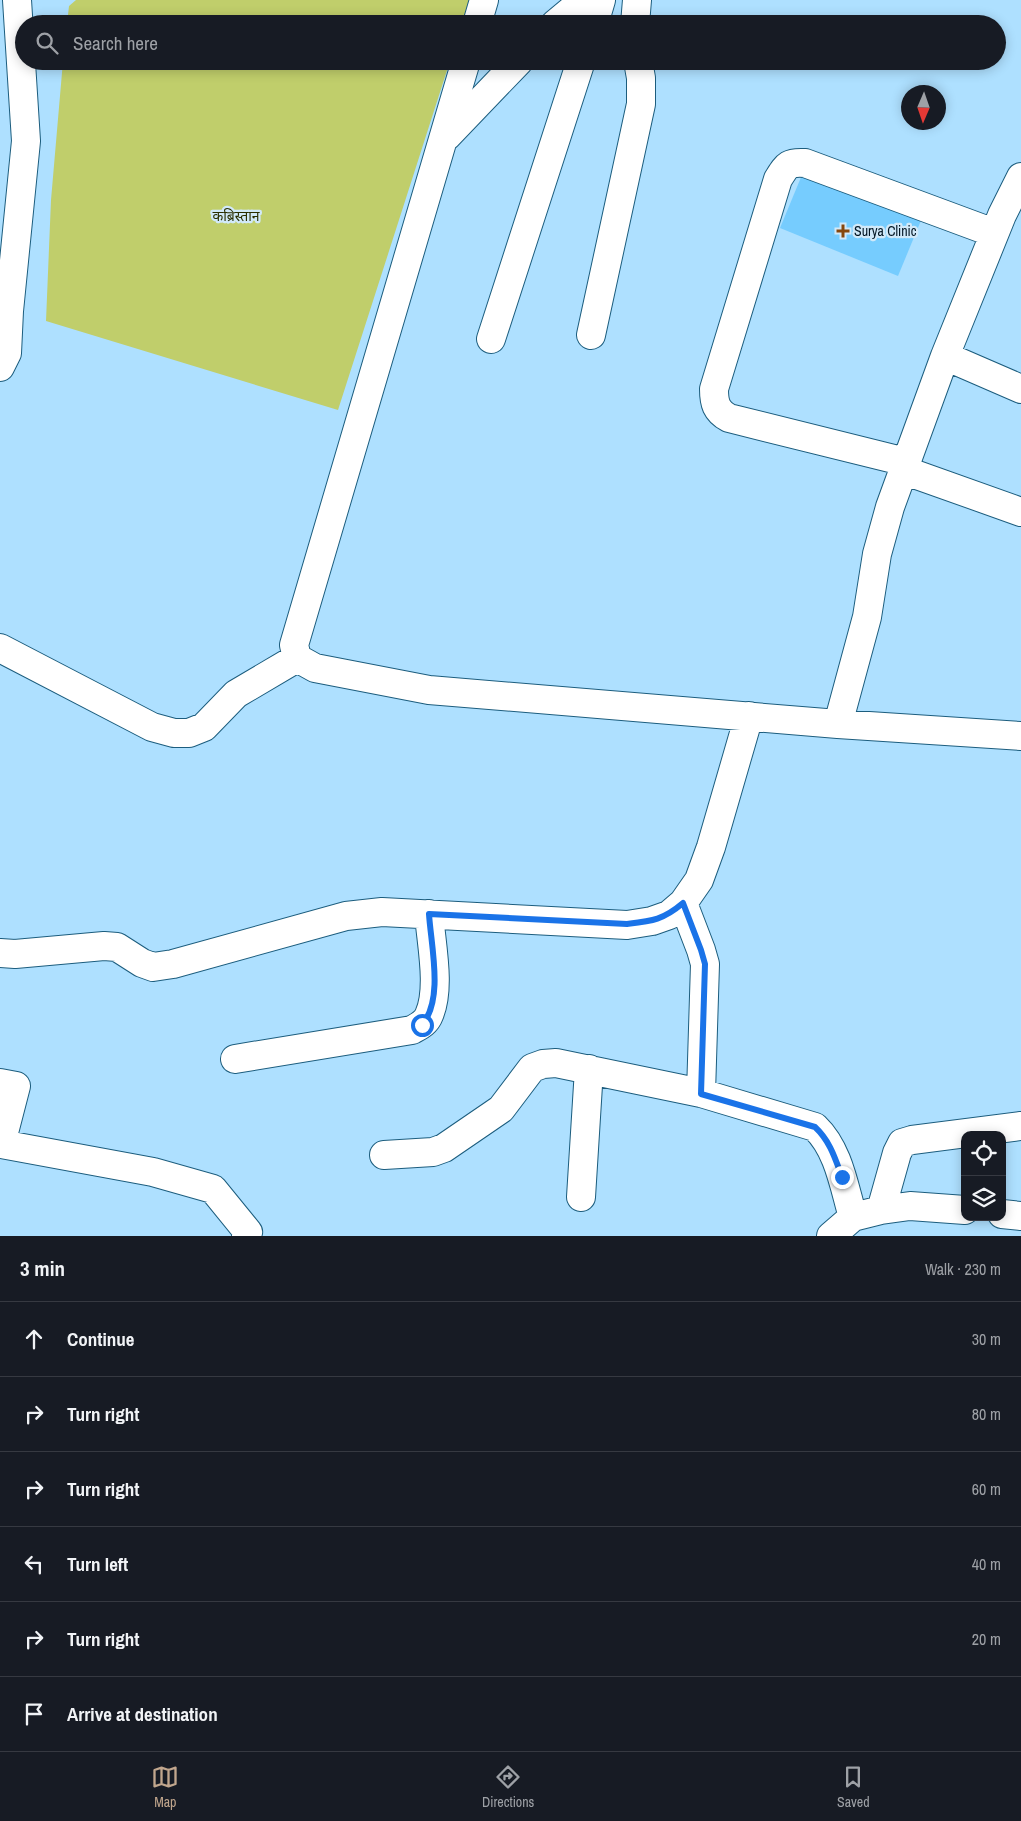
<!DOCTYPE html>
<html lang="en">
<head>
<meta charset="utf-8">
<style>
  :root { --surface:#171b24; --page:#20242c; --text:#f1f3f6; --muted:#9ea1a6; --line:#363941; --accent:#c1a68d }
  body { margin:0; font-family:"Archivo Narrow","Noto Sans Devanagari",sans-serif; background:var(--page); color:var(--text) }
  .controls { position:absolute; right:15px; bottom:15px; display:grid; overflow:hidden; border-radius:10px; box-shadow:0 2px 12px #0003 }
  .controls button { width:45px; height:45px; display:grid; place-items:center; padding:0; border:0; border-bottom:1px solid var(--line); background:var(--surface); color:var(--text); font:25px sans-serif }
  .compass { position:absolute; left:901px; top:85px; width:45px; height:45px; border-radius:50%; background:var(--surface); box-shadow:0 2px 12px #0003; rotate:182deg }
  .stop { position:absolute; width:15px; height:15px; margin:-11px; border:4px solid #1a73e8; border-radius:50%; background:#fff }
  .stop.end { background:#1a73e8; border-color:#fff; box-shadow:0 1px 5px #0008 }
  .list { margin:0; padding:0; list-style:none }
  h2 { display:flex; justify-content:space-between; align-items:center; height:65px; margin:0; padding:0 20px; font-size:21px }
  h2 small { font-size:16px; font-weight:400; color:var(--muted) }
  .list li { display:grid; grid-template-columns:32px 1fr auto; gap:15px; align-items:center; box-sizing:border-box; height:75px; padding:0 20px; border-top:1px solid var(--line) }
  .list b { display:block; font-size:19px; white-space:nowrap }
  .list em { font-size:16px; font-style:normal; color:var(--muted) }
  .icon { flex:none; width:28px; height:28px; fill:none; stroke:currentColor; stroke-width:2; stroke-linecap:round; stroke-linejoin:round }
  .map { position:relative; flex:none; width:1021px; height:1236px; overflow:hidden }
  .search { position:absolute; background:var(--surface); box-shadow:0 2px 12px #0003; left:15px; right:15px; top:15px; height:55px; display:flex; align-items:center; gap:12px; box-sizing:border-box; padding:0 18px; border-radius:28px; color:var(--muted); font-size:19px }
  .sheet { height:515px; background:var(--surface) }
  nav { display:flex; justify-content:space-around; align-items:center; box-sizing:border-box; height:70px; border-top:1px solid var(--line); background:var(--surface); font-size:14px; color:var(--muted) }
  nav a { display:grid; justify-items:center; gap:2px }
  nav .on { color:var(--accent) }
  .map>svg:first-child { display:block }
  .green { fill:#c0ce6b }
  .building { fill:#76ccfe }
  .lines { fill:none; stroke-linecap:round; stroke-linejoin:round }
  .minor-casing { stroke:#1c5d7e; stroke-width:30 }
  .minor { stroke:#fff; stroke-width:28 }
  .route { stroke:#1a73e8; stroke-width:6 }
  .poi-dot { fill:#86470d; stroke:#d1e9f9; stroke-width:2 }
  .labels { text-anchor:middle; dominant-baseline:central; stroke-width:4.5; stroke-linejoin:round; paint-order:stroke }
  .park-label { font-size:14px; fill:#292e00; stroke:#d1e9f9 }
  .poi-label { font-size:14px; fill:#001422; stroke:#d1e9f9; text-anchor:start }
</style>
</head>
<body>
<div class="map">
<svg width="1021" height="1236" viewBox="0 0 1021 1236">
  <rect width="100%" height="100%" fill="#aee0ff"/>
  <!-- green -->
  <path class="green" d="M76,0h393l-7,24h-395l2,-18z
    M63,61h387l-112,349 -292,-89 5,-121z"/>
  <!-- building -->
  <path class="building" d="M804,170l118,48 -24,58 -118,-48z"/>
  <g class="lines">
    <defs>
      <path id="minor" d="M477,24l7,-24
        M555,24l24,-20 9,-4
        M594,24l7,-24
        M635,24l2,-24
        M466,61l-172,584 3,13 18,10 114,22 409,34 183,12
        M447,136l72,-75
        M591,335l50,-231v-26l-3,-17
        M491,339l90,-278
        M945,356l76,33
        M0,367l7,-14 2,-42 17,-170 -9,-141
        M906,462l-177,-44c-13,-7 -15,-15 -15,-29l64,-210c9,-14 10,-17 27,-16l189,70
        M903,470l118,42
        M0,648l152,79 22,6h15l15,-6 32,-33 61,-36
        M838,724l29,-107 10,-63 13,-47 55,-151 57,-141 19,-38
        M683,903l18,47 4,14 -4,129
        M0,953l15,1 89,-8 13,1 25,16 11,4 20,-3 173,-48 36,-4 245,13 25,-4 17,-6 14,-12 16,-23 12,-33 38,-131
        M235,1059l177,-29c7,-4 14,-7 17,-15 12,-27 2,-72 0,-101
        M0,1083l16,3 -15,58 152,28 60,17 35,43 -2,4
        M384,1155l49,-3 11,-4 57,-39 31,-41 11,-4 13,-1 145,30 114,34c24,23 29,60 38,90
        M581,1197l8,-128
        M881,1210l16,-57 5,-10 10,-3 109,-14
        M1002,1214l19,2
        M831,1236l22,-19 28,-7 29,-4 55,4"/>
    </defs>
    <!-- minor casing -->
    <use href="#minor" class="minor-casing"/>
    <!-- minor -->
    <use href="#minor" class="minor"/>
  </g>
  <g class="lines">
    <!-- route -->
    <path class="route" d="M422,1025c22,-26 9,-79 7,-111l198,10c25,-3 36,-4 56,-21l18,47 4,14 -4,130 114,33c15,14 20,31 27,50"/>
  </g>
  <!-- markers -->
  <path class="poi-dot" d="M840.5 223.5h5v5h5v5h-5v5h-5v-5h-5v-5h5z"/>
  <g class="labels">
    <!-- park labels -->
    <g class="park-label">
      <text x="236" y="216">कब्रिस्तान</text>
    </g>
    <!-- poi labels -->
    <g class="poi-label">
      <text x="854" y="231">Surya Clinic</text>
    </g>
  </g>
</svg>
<div class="controls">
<button><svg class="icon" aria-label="locate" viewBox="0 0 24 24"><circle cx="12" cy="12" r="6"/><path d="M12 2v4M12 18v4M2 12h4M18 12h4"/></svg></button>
<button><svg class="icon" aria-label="layers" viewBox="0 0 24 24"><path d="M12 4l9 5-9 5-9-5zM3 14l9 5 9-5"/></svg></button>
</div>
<svg class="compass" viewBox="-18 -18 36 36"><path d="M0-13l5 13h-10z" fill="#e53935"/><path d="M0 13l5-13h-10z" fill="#9ea1a6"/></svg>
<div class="stop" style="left:422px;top:1025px"></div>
<div class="stop end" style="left:842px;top:1177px"></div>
<div class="search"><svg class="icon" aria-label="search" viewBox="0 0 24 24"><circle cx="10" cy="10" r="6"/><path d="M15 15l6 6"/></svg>Search here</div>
</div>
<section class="sheet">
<h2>3 min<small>Walk · 230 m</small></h2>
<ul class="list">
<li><svg class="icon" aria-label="ahead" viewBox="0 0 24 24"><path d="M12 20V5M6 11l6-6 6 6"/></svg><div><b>Continue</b></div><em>30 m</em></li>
<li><svg class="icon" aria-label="right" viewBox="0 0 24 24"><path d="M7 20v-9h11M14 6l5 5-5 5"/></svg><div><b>Turn right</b></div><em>80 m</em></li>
<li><svg class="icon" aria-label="right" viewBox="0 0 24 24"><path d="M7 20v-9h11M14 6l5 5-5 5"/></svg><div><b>Turn right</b></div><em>60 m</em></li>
<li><svg class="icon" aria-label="left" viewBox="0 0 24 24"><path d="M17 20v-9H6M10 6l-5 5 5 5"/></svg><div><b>Turn left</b></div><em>40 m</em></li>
<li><svg class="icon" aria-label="right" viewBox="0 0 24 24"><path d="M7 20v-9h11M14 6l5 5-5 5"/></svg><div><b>Turn right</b></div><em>20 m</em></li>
<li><svg class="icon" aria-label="arrive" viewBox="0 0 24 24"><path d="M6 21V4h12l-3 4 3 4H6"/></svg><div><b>Arrive at destination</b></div></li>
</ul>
</section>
<nav>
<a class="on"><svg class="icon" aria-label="map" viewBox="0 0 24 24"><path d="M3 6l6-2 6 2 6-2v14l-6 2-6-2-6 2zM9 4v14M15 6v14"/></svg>Map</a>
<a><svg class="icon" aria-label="directions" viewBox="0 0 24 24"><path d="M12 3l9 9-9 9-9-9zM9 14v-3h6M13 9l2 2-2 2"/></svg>Directions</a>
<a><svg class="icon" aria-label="saved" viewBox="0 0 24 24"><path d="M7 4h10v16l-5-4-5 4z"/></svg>Saved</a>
</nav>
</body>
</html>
